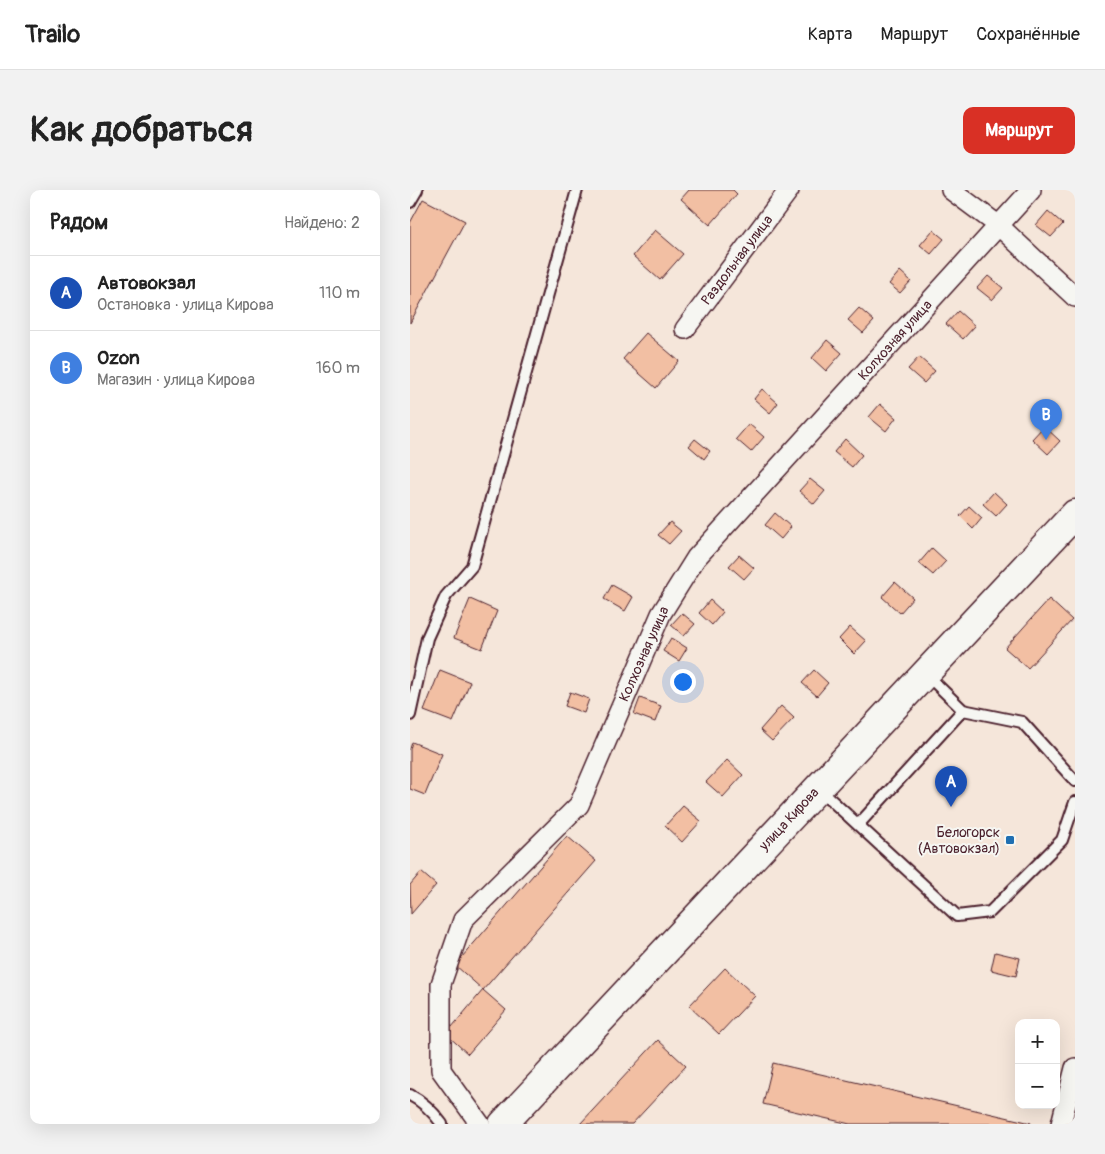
<!DOCTYPE html>
<html lang="ru">
<head>
<meta charset="utf-8">
<style>
  :root { --surface:#fff; --page:#f2f2f2; --text:#222; --muted:#767676; --line:#e0e0e0; --accent:#d93025 }
  body { margin:0; font-family:Pangolin,sans-serif; background:var(--page); color:var(--text) }
  .controls { position:absolute; right:15px; bottom:15px; display:grid; overflow:hidden; border-radius:10px; box-shadow:0 5px 20px #0002 }
  .controls button { width:45px; height:45px; display:grid; place-items:center; padding:0; border:0; border-bottom:1px solid var(--line); background:var(--surface); color:var(--text); font:25px sans-serif }
  .you { position:absolute; left:272px; top:491px; width:18px; height:18px; margin:-12px; border:4px solid #fff; border-radius:50%; background:#1a73e8; box-shadow:0 0 0 8px #1a73e833 }
  .badge { display:grid; place-items:center; width:32px; height:32px; border-radius:50%; background:var(--accent); color:#fff; font-size:16px; font-weight:700 }
  .pin { position:absolute; translate:-50% -41px; filter:drop-shadow(0 1px 2px #0008) }
  .pin::after { content:''; position:absolute; top:26px; width:18px; height:15px; background:inherit; clip-path:polygon(0 0,100% 0,50% 100%) }
  .list { margin:0; padding:0; list-style:none }
  h2 { display:flex; justify-content:space-between; align-items:center; height:65px; margin:0; padding:0 20px; font-size:21px }
  h2 small { font-size:16px; font-weight:400; color:var(--muted) }
  .list li { display:grid; grid-template-columns:32px 1fr auto; gap:15px; align-items:center; box-sizing:border-box; height:75px; padding:0 20px; border-top:1px solid var(--line) }
  .list b { display:block; font-size:19px; white-space:nowrap }
  .list p { margin:0; font-size:16px; white-space:nowrap; color:var(--muted) }
  .list em { font-size:16px; font-style:normal; color:var(--muted) }
  .map { position:relative; flex:none; width:665px; height:934px; overflow:hidden; border-radius:10px }
  header { display:flex; align-items:center; gap:30px; box-sizing:border-box; height:70px; padding:0 25px; background:var(--surface); border-bottom:1px solid var(--line) }
  header strong { font-size:24px }
  nav { display:flex; gap:28px; margin-inline-start:auto; font-size:18px }
  .intro { display:flex; align-items:center; justify-content:space-between; box-sizing:border-box; height:120px; padding:0 30px }
  h1 { margin:0; font-size:35px }
  .button { padding:12px 22px; border-radius:10px; background:var(--accent); color:#fff; font-size:18px; font-weight:700 }
  main { display:flex; gap:30px; padding:0 30px }
  aside { flex:1; background:var(--surface); border-radius:10px; box-shadow:0 5px 20px #0002 }
  .map>svg:first-child { display:block }
  .building { fill:#f2bfa3; stroke:#4a1f2b }
  .lines { fill:none; stroke-linecap:round; stroke-linejoin:round }
  .lane-casing { stroke:#4a1f2b; stroke-width:14 }
  .street-casing { stroke:#4a1f2b; stroke-width:22 }
  .secondary-casing { stroke:#4a1f2b; stroke-width:31 }
  .lane { stroke:#f6f6f2; stroke-width:10 }
  .street { stroke:#f6f6f2; stroke-width:19 }
  .secondary { stroke:#f6f6f2; stroke-width:28 }
  .poi-dot { fill:#1f6fb2; stroke:#f6f6f2; stroke-width:2 }
  .labels { text-anchor:middle; dominant-baseline:central; stroke-width:4; stroke-linejoin:round; paint-order:stroke }
  .street-label { font-size:14px; fill:#4a1f2b; stroke:#f6f6f2 }
  .poi-label { font-size:14px; fill:#4a1f2b; stroke:#f6f6f2; text-anchor:end }
</style>
</head>
<body>
<header>
<strong>Trailo</strong>
<nav><a>Карта</a><a>Маршрут</a><a>Сохранённые</a></nav>
</header>
<div class="intro"><h1>Как добраться</h1><a class="button">Маршрут</a></div>
<main>
<aside>
<h2>Рядом<small>Найдено: 2</small></h2>
<ul class="list">
<li><span class="badge" style="background:#1a4fb4">A</span><div><b>Автовокзал</b><p>Остановка · улица Кирова</p></div><em>110 m</em></li>
<li><span class="badge" style="background:#3f7fe0">B</span><div><b>Ozon</b><p>Магазин · улица Кирова</p></div><em>160 m</em></li>
</ul>
</aside>
<div class="map">
<svg width="665" height="934" viewBox="0 0 665 934">
  <rect width="100%" height="100%" fill="#f5e6da"/>
  <filter id="ink" filterUnits="userSpaceOnUse"><feTurbulence type="fractalNoise" baseFrequency=".02" numOctaves="2"/><feDisplacementMap in="SourceGraphic" scale="10" xChannelSelector="R" yChannelSelector="G"/><feConvolveMatrix kernelMatrix="1 2 1 2 8 2 1 2 1" color-interpolation-filters="sRGB"/></filter>
  <g filter="url(#ink)">
    <!-- building -->
    <path class="building" d="M279,0h44l4,4 -27,31 -29,-26z
      M13,9l42,22 -55,102v-100z
      M638,21l15,13 -12,13 -15,-12z
      M245,40l28,24 -23,26 -27,-24z
      M523,40l11,9 -13,15 -11,-9z
      M490,81l11,10 -11,12 -11,-9z
      M578,86l15,12 -11,12 -15,-12z
      M449,118l15,13 -11,12 -15,-13z
      M548,121l17,15 -12,13 -17,-15z
      M236,143l33,28 -23,27 -33,-29z
      M417,150l15,13 -16,18 -14,-13z
      M509,167l16,14 -11,12 -16,-14z
      M352,199l16,14 -8,10 -16,-14z
      M470,214l16,14 -10,13 -17,-14z
      M339,234l15,13 -13,15 -15,-13z
      M634,236l16,15 -12,13 -16,-15z
      M285,249l15,12 -6,8 -15,-13z
      M435,249l17,16 -10,12 -18,-15z
      M400,289l15,12 -11,13 -15,-13z
      M584,302l13,12 -11,12 -13,-12z
      M559,316l13,12 -9,11 -13,-13z
      M365,323l16,14 -10,12 -16,-14z
      M260,332l11,9 -12,13 -11,-9z
      M522,358l14,13 -13,14 -14,-12z
      M329,365l15,13 -10,11 -15,-13z
      M485,392l18,16 -13,15 -18,-16z
      M202,395l21,12 -8,14 -21,-12z
      M60,409l27,12 -15,38 -28,-11z
      M639,409l23,21 -44,48 -23,-20z
      M300,410l13,12 -11,13 -13,-12z
      M272,423l13,11 -11,12 -13,-11z
      M440,437l16,14 -12,13 -15,-15z
      M261,448l16,10 -8,13 -16,-10z
      M30,480l30,12 -17,40 -29,-11z
      M404,480l14,13 -11,13 -15,-13z
      M160,502l19,7 -5,14 -19,-7z
      M230,508l21,8 -6,16 -21,-8z
      M371,516l13,12 -22,23 -12,-11z
      M2,552l30,12 -17,41 -15,-6v-40z
      M317,570l16,15 -20,22 -17,-15z
      M273,616l18,15 -19,21 -17,-16z
      M157,646l29,25 -113,129 -28,-25z
      M11,682l15,13 -25,29 -1,-29z
      M585,762l25,6 -4,18 -25,-6z
      M315,778l30,28 -36,38 -30,-28z
      M73,800l23,20 -38,44 -22,-20z
      M248,850l28,26 -54,58h-52z
      M363,873l258,60v1h-181l-87,-20z"/>
    <g class="lines">
      <defs>
        <path id="lane" d="M0,12l7,-12
          M516,484l37,36 59,12 53,59
          M0,525l17,-77 19,-42 26,-30 105,-376
          M409,599l138,127 33,-4 72,-72 13,-38
          M448,635l105,-115
          M0,905c12,6 24,18 32,29"/>
        <path id="street" d="M541,0l47,35 77,72
          M275,139l104,-139
          M70,934l-39,-54v-86l22,-64 116,-115 82,-191 35,-56 335,-368
          M651,934l14,-56"/>
        <path id="secondary" d="M93,934l572,-610"/>
      </defs>
      <!-- lane casing -->
      <use href="#lane" class="lane-casing"/>
      <!-- street casing -->
      <use href="#street" class="street-casing"/>
      <!-- secondary casing -->
      <use href="#secondary" class="secondary-casing"/>
      <!-- lane -->
      <use href="#lane" class="lane"/>
      <!-- street -->
      <use href="#street" class="street"/>
      <!-- secondary -->
      <use href="#secondary" class="secondary"/>
    </g>
  </g>
  <!-- markers -->
  <rect class="poi-dot" x="595" y="645" width="10" height="10" rx="2.5"/>
  <g class="labels">
    <!-- street labels -->
    <g class="street-label">
      <text transform="translate(327 70) rotate(-53)">Раздольная улица</text>
      <text transform="translate(485 150) rotate(-48)">Колхозная улица</text>
      <text transform="translate(234 464) rotate(-66)">Колхозная улица</text>
      <text transform="translate(379 629) rotate(-47)">улица Кирова</text>
    </g>
    <!-- poi labels -->
    <g class="poi-label">
      <text x="590" y="642">Белогорск<tspan x="590" dy="16">(Автовокзал)</tspan></text>
    </g>
  </g>
</svg>
<div class="controls">
<button>+</button>
<button>−</button>
</div>
<div class="you"></div>
<div class="pin badge" style="left:541px;top:617px;background:#1a4fb4">A</div>
<div class="pin badge" style="left:636px;top:250px;background:#3f7fe0">B</div>
</div>
</main>
</body>
</html>
